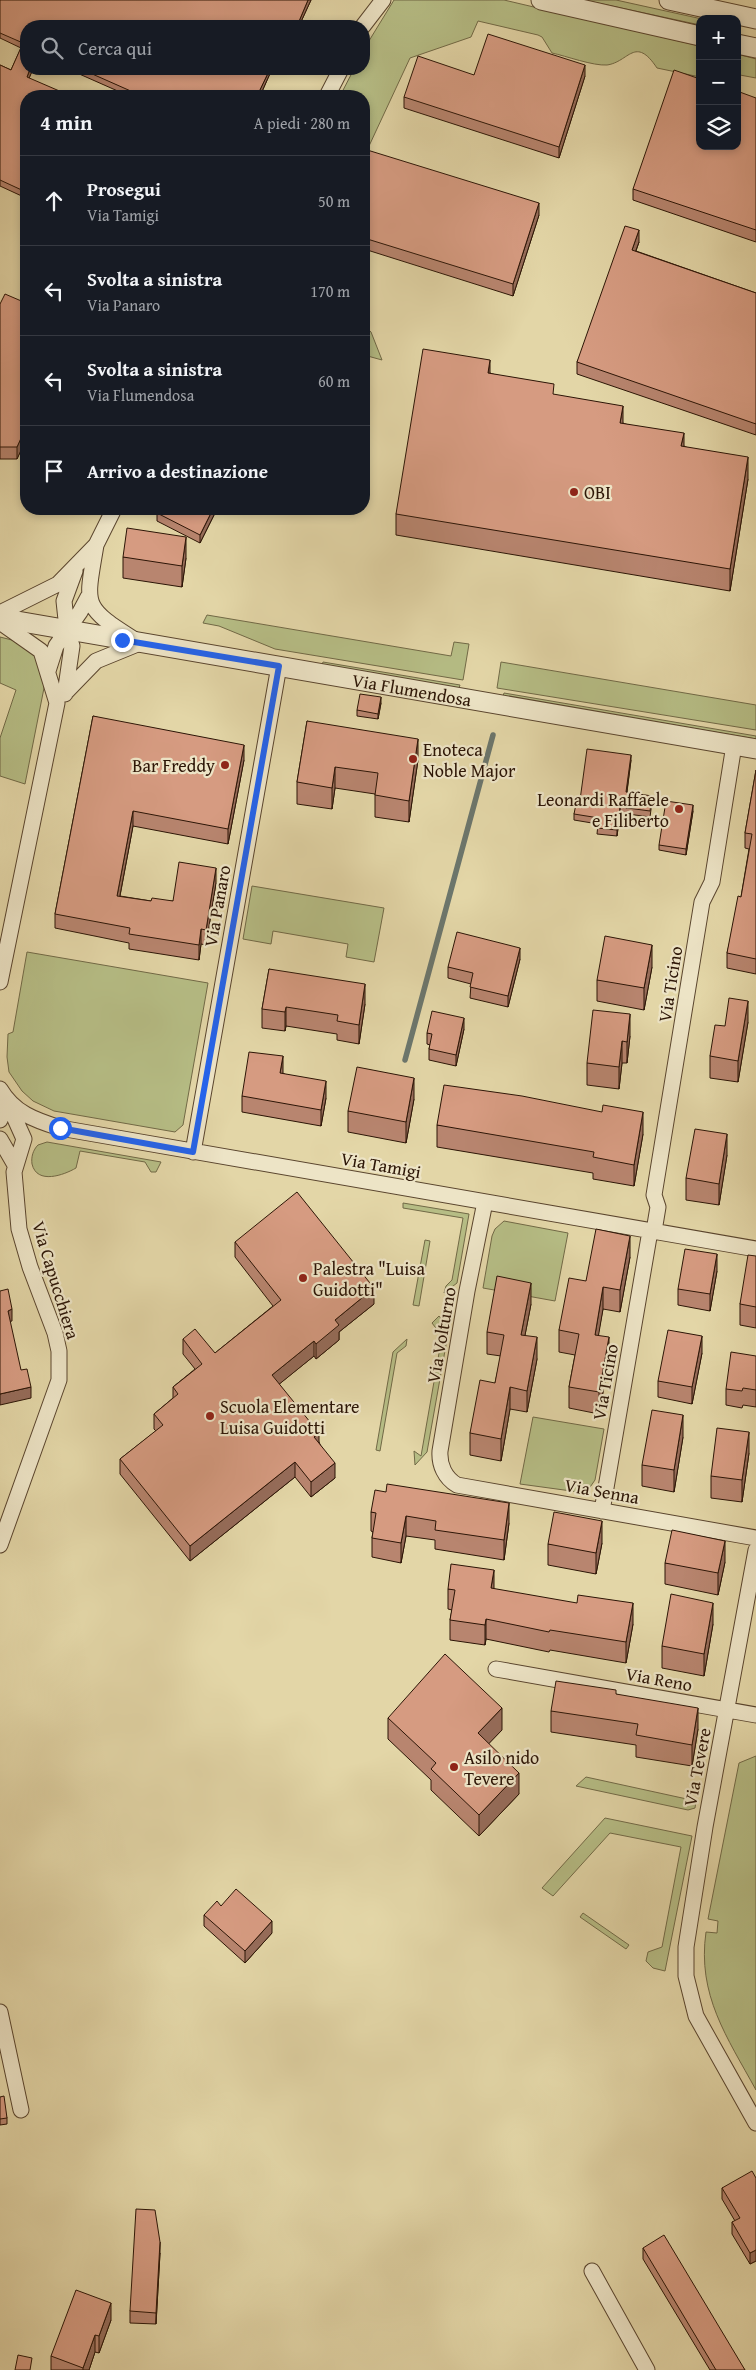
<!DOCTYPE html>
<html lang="it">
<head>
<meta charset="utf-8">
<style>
  :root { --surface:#171b24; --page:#242831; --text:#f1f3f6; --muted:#9ea1a6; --line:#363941 }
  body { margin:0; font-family:"Gentium Book Plus",serif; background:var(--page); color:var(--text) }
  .controls { position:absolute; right:15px; top:15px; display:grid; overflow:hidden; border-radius:10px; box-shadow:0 2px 8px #0003 }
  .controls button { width:45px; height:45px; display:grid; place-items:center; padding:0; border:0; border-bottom:1px solid var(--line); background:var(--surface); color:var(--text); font:25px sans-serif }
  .stop { position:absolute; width:15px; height:15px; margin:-11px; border:4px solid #2563eb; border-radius:50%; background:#fff }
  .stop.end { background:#2563eb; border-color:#fff; box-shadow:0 1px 5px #0008 }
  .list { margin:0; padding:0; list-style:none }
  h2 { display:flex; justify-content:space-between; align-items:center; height:65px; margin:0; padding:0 20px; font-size:21px }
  h2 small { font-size:16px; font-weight:400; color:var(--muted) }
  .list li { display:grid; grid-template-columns:32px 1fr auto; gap:15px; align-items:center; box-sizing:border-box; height:90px; padding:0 20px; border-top:1px solid var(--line) }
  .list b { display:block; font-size:19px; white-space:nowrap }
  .list p { margin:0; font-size:16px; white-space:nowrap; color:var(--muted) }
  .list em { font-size:16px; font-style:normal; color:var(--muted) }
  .icon { flex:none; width:28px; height:28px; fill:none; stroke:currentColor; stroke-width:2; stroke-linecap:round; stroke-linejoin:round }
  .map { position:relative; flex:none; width:756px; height:2370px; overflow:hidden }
  .search { position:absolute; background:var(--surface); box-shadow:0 2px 8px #0003; left:20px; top:20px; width:350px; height:55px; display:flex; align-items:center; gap:12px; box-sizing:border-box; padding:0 18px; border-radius:20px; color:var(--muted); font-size:19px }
  .panel { position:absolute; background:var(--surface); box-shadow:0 2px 8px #0003; left:20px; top:90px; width:350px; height:425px; border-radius:20px }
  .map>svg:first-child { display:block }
  .green { fill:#b6bd85; stroke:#716946 }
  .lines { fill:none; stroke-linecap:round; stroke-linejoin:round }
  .stream { stroke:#6c766c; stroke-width:5.5 }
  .minor-casing { stroke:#5a452e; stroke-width:17 }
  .tertiary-casing { stroke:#5a452e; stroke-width:21 }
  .minor { stroke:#ede4c6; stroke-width:15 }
  .tertiary { stroke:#ede4c6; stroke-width:19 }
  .wall { fill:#b8856f; stroke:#2c1506 }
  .shaded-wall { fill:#966c5a; stroke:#2c1506 }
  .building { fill:#d69b81; stroke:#2c1506 }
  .route { stroke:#2563eb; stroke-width:6 }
  .poi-dot { fill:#8f2418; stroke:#ede4c6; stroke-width:2 }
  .labels { text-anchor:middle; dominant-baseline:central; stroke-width:4.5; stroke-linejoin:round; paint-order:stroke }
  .poi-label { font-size:18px; fill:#2c1506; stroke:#ede4c6; text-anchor:start }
  .street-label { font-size:18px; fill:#2c1506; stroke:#ede4c6 }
</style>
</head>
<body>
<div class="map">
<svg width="756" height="2370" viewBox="0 0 756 2370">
  <rect width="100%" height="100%" fill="#e3d6a7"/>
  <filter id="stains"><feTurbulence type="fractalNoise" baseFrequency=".004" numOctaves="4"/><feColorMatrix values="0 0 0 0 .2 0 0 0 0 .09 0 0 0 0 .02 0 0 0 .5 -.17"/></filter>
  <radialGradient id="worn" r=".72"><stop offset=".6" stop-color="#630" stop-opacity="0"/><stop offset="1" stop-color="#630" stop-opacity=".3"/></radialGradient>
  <!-- green -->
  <path class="green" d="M394,0h110l196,46v31l-43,-9c-22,-33 -28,-6 -50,-3 -14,1 -41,-9 -55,-12l-10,-16 -4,-2 -60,-14 -7,16 -61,21 -41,88 -5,1v-51h-24l14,-27h10v-20z
    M584,0h32l86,19h-2v6z
    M737,54l19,5v19l-16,-3 -3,1z
    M364,325l7,7 11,28 -18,-5z
    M207,615l244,41 3,-14 15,2 -6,36 -188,-31 -56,-23 -16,-3z
    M0,637l16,4 19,14 6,11 3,22 -19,96 -25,-8v-38l16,-48 -16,-7z
    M323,662l137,23 -1,3 -137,-23z
    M501,662l255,43v25l-259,-42z
    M504,693l252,43v3l-253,-43z
    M252,886l132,22 -10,54 -28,-5 2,-13 -75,-13 -2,13 -28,-5z
    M27,952l181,31 -25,142 -8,7 -121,-21 -21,-10 -11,-10 -13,-19 -2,-15 1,-23 5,-2z
    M47,1142l114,20 -5,10h-5l-6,-10 -65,-11 -4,17c-12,7 -39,17 -44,-4 -1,-7 1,-14 6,-19z
    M403,1203l66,11 -12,69 -13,10 2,-7 6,-6 11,-62 -60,-10z
    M504,1221l64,12 -13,68 -72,-13 9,-52 3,-7z
    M425,1240l5,1 -11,65 -6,-1z
    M439,1316l10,12 -22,124 -12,13 -1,-14 7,5 21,-120 -10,-13z
    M407,1339l-1,7 -9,7 -17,98 -4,-1 17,-98z
    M533,1417l71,12 -9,51 -9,13 -66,-9z
    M756,1756v334c-29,-53 -59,-95 -50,-158l11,1 1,-12 -10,-2 31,-156z
    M586,1777l110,24 -1,7 -7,2 -112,-24z
    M605,1818l87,18 -27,135 -12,-3 -7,-7 2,-9 14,-5 19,-100 -71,-14 -57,63 -11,-8z
    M583,1913l46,32 -3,4 -46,-32z"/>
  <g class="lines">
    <!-- stream -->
    <path class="stream" d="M405,1060l88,-325"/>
    <defs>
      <path id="minor" d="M363,26l20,-26
        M327,96l14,-27
        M96,545c-10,61 -15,61 39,95
        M0,613l58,-29 38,-39 18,-36
        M0,622l41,29 16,52 -57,279
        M48,671l8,-25 24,-34 8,-15
        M64,694l32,-33 44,-18
        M65,694l7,-48 -5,-17 -3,-28 11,-30
        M0,1089c14,24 35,31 60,39l696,121
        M0,1120l7,-19 17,38 -10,33 5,57 11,38 25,66 4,18v29l-59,165
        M0,1139l15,26
        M193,1152l86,-486
        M485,1202l-18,89 -27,160c-1,14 5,27 17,34l299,53
        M654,1231l4,-24 -4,-12 48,-293 10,-20 22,-137
        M602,1511l48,-280
        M756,1550l-51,277 -19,120v29l10,40 60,107
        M496,1669l260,46
        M0,2012l21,98
        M592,2271l55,99"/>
      <g id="tertiary">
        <path d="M541,0l159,36"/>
        <path d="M669,0l87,19"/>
        <path d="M737,44l19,4"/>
        <path id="s1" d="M0,618l756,131"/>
      </g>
    </defs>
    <!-- minor casing -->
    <use href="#minor" class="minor-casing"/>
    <!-- tertiary casing -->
    <use href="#tertiary" class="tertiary-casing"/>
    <!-- minor -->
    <use href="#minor" class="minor"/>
    <!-- tertiary -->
    <use href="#tertiary" class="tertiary"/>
  </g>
  <!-- wall -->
  <path class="wall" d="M0,0h311l-12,26h-273v43h7l-4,9 -3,18v102l-26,-12v-121l11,5 10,-22 -21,-10z
    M68,69h204l-12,27h-131z
    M474,75l111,1 -26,82 -155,-50v-11z
    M756,98v144l-123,-42v-11z
    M364,150l175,65 -26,81 -149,-47z
    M639,242l-3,9 120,42v142l-179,-61v-12z
    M26,303v147l-4,-2 -5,11h-17v-155z
    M490,373l64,22 69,28 61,23 64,33 -18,112 -334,-56v-21z
    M159,509h58l-17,34 -43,-22v-8z
    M232,509h7l-1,3z
    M123,557l63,1 -4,29 -59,-9z
    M381,703l-3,16 -21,-3v-6z
    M93,716l151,44 -16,84 -95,-18 -13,70 31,5h22l43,-18 -10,62 -5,-1 -2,16 -70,-11v-6l-74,-15v-14z
    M307,721l111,39 -9,62 -34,-5v-23l-40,-6 -3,21 -35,-5v-22z
    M631,760l-4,32 25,10 -2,15 -30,-4 -3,23 -20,-2 1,-10 -24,-4v-6l6,-14z
    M756,770v204l-29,-6v-15l14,-56 8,-48 -4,-1v-15z
    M693,811l-7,44 -27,-5v-5z
    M520,959l-12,48 -38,-9 1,-14 -23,-6v-11z
    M652,967l-8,43 -47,-9v-21z
    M269,969l96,35 -6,40 -22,-4v-6l-51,-8 -1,5 -23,-3v-19z
    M748,1022l-10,60 -28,-4v-22l15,-30z
    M464,1029l-8,37 -27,-6v-11l1,-4 -3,-1v-11z
    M630,1036l-3,27h-5l-3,26 -32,-4v-22z
    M283,1073l43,25 -5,28 -79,-14v-16z
    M414,1099l-8,44 -58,-11v-21z
    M437,1125l206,9 -9,52 -41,-7v-6l-156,-26z
    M727,1155l-8,50 -33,-5v-22z
    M235,1242l139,62 -35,28v8l-23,19 -2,-3 -35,28 40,58 16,36 -24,19 -16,-20 -105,84 -70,-87v-15l36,-28 -2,-2v-15l19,-16v-11l22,-18 -12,-15v-15l32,14 58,-47 -38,-49z
    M756,1256v72l-16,-3v-21z
    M630,1257l-10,55 -17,-3 -5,26 11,24 -10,55 -30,-6v-21l6,-32 -16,-3v-22l27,-49z
    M717,1271l-7,40 -32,-6v-16z
    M531,1304l-6,31 12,24 -10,53 -17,-3 -9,52 -31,-6v-22l25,-50 6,-27 -14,-2v-22z
    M702,1353l-10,51 -34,-7v-16z
    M756,1356v51l-13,-2 -1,3 -16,-3v-16z
    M683,1437l-9,55 -32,-6v-21z
    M749,1453l-7,49 -31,-4v-22z
    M371,1512l138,11 -5,37 -69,-11v-9l-29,-4 -5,27 -29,-6v-19l1,-6 -2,-1z
    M602,1543l-6,31 -48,-9v-21z
    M725,1562l-7,33 -53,-11v-21z
    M448,1589h46l139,35 -7,39 -76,-13 -1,2 -63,-13 -1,6 -35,-5v-20l2,-10 -4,-1z
    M713,1624l-9,52 -42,-8v-22z
    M616,1694l82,35 -6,37 -56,-9v-12l-85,-13v-21z
    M388,1718l114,12 -14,14 31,50 -40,42 -48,-46v-10l-43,-41z
    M221,1906l51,27 -27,30 -41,-37v-11z
    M0,2097l7,21v6l-7,1z
    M756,2178v83l-6,3 -18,-30v-12l3,-1 -13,-22v-11z
    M643,2248l102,122h-35l-67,-111z
    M160,2253l-4,71 -26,-1v-12z
    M111,2320l-12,33 -4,-1 -6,18h-38v-14z"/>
  <!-- shaded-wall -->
  <path class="shaded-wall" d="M308,0h3l-12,26h-2z
    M585,65v11l-26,82v-11z
    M30,69h3l-6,14v-6z
    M270,69h2l-12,27h-3z
    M539,203v12l-26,81v-12z
    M639,230v12l-7,19v-11z
    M490,360v22l-2,-9z
    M623,406v21l-3,-4z
    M684,433v22l-3,-9z
    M22,436v12l-5,11v-12z
    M748,457v22l-18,112v-22z
    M213,509h4l-17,34v-8z
    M186,537v21l-4,29v-21z
    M381,697v6l-3,16v-5z
    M418,739v21l-9,62v-21z
    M244,745v15l-16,84v-15z
    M631,755v5l-5,38v-6z
    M335,767v21l-3,21v-21z
    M693,805v6l-7,44v-6z
    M620,807v6l-3,23v-6z
    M133,811v15l-16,85v-15z
    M216,868v15l-10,62v-15z
    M201,929v15l-2,16v-15z
    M652,945v22l-8,43v-22z
    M520,948v11l-12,48v-11z
    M365,984v20l-6,40v-19z
    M748,1001v21l-10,60v-21z
    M286,1007v19l-1,5v-19z
    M630,1014v22l-3,27v-21z
    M464,1018v11l-8,37v-11z
    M622,1041v22l-3,26v-22z
    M283,1056v16l-3,18v-17z
    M414,1078v21l-8,44v-21z
    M326,1081v17l-5,28v-16z
    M643,1112v22l-9,52v-21z
    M727,1134v21l-8,50v-21z
    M630,1236v21l-10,55v-22z
    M717,1254v17l-7,40v-17z
    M531,1283v21l-10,52v-21z
    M603,1287v22l-8,47v-21z
    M374,1288v16l-35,28v8l-23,19v-15l19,-24z
    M12,1309v12l-4,1v-11z
    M702,1336v17l-10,51v-17z
    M537,1337v22l-10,53v-21z
    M609,1337v22l-10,55v-22z
    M314,1341v15l-42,34v-15z
    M31,1387v11l-31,7v-11z
    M510,1387v22l-9,52v-22z
    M683,1415v22l-9,55v-22z
    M749,1432v21l-7,49v-22z
    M319,1433v15l-5,-11z
    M295,1462v15l-105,84v-15z
    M335,1463v15l-24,19v-15z
    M509,1503v20l-5,37v-20z
    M406,1516v20l-5,27v-20z
    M602,1521v22l-6,31v-21z
    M725,1541v21l-7,33v-22z
    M494,1570v21l-3,-3z
    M633,1603v21l-7,39v-21z
    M713,1603v21l-9,52v-22z
    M486,1619v20l-1,6v-20z
    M502,1708v22l-24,25v-22z
    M698,1708v21l-6,37v-21z
    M519,1773v21l-40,42v-21z
    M272,1921v12l-27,30v-12z
    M160,2242v11l-4,71v-11z
    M756,2250v11l-6,3v-11z
    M111,2303v17l-12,33v-17z
    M95,2335v17l-6,18h-6v-2z"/>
  <!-- building -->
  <path class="building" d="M0,0h308l-11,26h-271v43h4l-3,8 44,19h-45v96l-26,-12v-115l11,5 12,-27 -23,-10z
    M488,34l97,31 -26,82 -155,-50 14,-41 56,19z
    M81,69h189l-13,27h-115z
    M674,70l26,9v67h37v-55l19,7v132l-123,-41z
    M364,149l175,54 -26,81 -149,-46z
    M625,226l14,4 -7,20 124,43v131l-179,-62z
    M5,294l21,9v135l-4,-2 -5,11h-17v-143z
    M423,349l67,11 -2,13 66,11 -1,10 70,12 -3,17 64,10 -3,13 67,11 -18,112 -334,-55z
    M159,509h54l-13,26 -43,-22z
    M127,528l59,9 -4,29 -59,-9z
    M360,694l21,3 -3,17 -21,-4z
    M93,716l151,29 -16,84 -95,-18 -16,85 34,5 1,-3 21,3 6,-39 37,6 -10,62 -5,-1 -2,16 -70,-11 1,-6 -75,-14z
    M307,721l111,18 -9,62 -34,-6 3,-22 -43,-6 -3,21 -35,-6z
    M587,749l44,6 -5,37 26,4 -2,15 -30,-4 -3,23 -20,-2 2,-10 -25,-4 3,-15 3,1z
    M756,770v189l-29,-6 11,-57 3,1 11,-63 -7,-1z
    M666,801l27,4 -7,44 -27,-4z
    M457,932l63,16 -12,48 -38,-9 3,-14 -25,-6z
    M605,936l47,9 -8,43 -47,-8z
    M269,969l96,15 -6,41 -22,-4 1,-6 -52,-8 -1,5 -23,-3z
    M729,998l19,3 -10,60 -28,-5 5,-31 10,1z
    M593,1010l37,4 -3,28 -5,-1 -3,26 -32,-4z
    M432,1011l32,7 -8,37 -27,-6 3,-15 -5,-1z
    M249,1052l34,4 -3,17 46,8 -5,29 -79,-14z
    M357,1067l57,11 -8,44 -58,-11z
    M444,1085l78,11 80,16 1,-7 40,7 -9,53 -41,-8 1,-5 -157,-27z
    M695,1129l32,5 -8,50 -33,-6z
    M297,1192l77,96 -39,32 4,5 -23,19 -2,-3 -42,34 47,58 -5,4 21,26 -24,19 -16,-20 -105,84 -70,-87 43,-34 -9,-11 24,-20 -5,-7 29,-23 -19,-25 12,-10 20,24 66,-53 -46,-58z
    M596,1229l34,7 -10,54 -17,-3 -8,48 14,2 -10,55 -30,-5 10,-53 -20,-4 10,-52 17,3z
    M685,1249l32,5 -7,40 -32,-5z
    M748,1255l8,1v51l-16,-3z
    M497,1276l34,7 -10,52 16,2 -10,54 -17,-4 -9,52 -31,-6 10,-53 15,3 9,-48 -17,-3z
    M8,1289l4,20 -4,2 13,59 6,-1 4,18 -31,7v-103z
    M668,1330l34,6 -10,51 -34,-6z
    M731,1352l25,4v34l-13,-2 -1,3 -16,-2z
    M652,1410l31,5 -9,55 -32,-5z
    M717,1428l32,4 -7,48 -31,-4z
    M387,1484l122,19 -5,37 -69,-10 1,-9 -30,-5 -5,27 -29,-5 4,-25 -5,-1 4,-22 11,2z
    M554,1512l48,9 -6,32 -48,-9z
    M672,1530l53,11 -7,32 -53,-10z
    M451,1564l43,6 -3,18 86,15 1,-8 55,8 -7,39 -76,-12 -1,2 -63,-13 -1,6 -35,-5 5,-30 -7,-1z
    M671,1594l42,9 -9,51 -42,-8z
    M445,1654l57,54 -24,25 41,40 -40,42 -48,-46 5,-6 -48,-45z
    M556,1681l60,9v4l82,14 -6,37 -56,-10 2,-11 -87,-13z
    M236,1889l36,32 -27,30 -41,-36 13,-14 4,5z
    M4,2096l3,22 -7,1v-22z
    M752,2171l4,7v72l-6,3 -18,-31 8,-4 -18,-30z
    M136,2209l19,1 5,32 -4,71 -26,-2z
    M664,2235l81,135h-29l-73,-122z
    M76,2290l35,13 -12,33 -4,-1 -12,33 -32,-12z
    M18,2355l14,3 -2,12h-15z"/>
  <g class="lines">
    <!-- route -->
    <path class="route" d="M60,1128l133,24 86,-486 -157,-26"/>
  </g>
  <!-- markers -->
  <g class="poi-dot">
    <circle cx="574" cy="492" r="5"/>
    <circle cx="413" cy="759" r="5"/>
    <circle cx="225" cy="765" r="5"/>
    <circle cx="679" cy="809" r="5"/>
    <circle cx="303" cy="1278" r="5"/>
    <circle cx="210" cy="1416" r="5"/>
    <circle cx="454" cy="1767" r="5"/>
  </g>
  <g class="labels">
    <!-- poi labels -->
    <g class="poi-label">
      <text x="584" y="492">OBI</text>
      <text x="423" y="749">Enoteca<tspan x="423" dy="21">Noble Major</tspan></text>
      <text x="215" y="765" text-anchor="end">Bar Freddy</text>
      <text x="669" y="799" text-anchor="end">Leonardi Raffaele<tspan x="669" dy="21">e Filiberto</tspan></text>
      <text x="313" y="1268">Palestra "Luisa<tspan x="313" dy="21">Guidotti"</tspan></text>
      <text x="220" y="1406">Scuola Elementare<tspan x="220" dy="21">Luisa Guidotti</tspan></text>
      <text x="464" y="1757">Asilo nido<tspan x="464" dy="21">Tevere</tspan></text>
    </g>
    <!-- street labels -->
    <g class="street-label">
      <text stroke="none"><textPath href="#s1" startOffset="418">Via Flumendosa</textPath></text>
      <text transform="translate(217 906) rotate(-80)">Via Panaro</text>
      <text transform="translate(670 984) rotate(-81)">Via Ticino</text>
      <text transform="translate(381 1165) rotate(10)">Via Tamigi</text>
      <text transform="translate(56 1280) rotate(73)">Via Capucchiera</text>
      <text transform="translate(441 1335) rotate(-80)">Via Volturno</text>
      <text transform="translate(605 1382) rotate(-80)">Via Ticino</text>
      <text transform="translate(602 1491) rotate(10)">Via Senna</text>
      <text transform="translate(659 1679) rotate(10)">Via Reno</text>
      <text transform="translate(697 1767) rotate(-79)">Via Tevere</text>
    </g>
  </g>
  <rect width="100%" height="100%" filter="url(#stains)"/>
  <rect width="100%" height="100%" fill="url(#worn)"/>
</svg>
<div class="controls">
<button>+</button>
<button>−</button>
<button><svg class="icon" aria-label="layers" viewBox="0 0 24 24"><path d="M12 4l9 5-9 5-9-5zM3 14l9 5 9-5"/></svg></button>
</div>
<div class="stop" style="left:60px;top:1128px"></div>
<div class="stop end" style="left:122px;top:640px"></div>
<div class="search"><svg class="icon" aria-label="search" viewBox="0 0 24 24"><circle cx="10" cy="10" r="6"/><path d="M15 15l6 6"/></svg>Cerca qui</div>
<section class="panel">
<h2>4 min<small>A piedi · 280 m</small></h2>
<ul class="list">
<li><svg class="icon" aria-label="ahead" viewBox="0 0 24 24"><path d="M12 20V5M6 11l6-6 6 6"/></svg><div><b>Prosegui</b><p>Via Tamigi</p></div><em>50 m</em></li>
<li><svg class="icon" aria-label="left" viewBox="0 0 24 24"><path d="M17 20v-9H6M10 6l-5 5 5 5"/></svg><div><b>Svolta a sinistra</b><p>Via Panaro</p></div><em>170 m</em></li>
<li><svg class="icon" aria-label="left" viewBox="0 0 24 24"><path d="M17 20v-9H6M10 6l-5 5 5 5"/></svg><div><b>Svolta a sinistra</b><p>Via Flumendosa</p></div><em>60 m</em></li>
<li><svg class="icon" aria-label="arrive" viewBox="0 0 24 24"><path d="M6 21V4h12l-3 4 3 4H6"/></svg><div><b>Arrivo a destinazione</b></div></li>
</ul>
</section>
</div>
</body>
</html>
